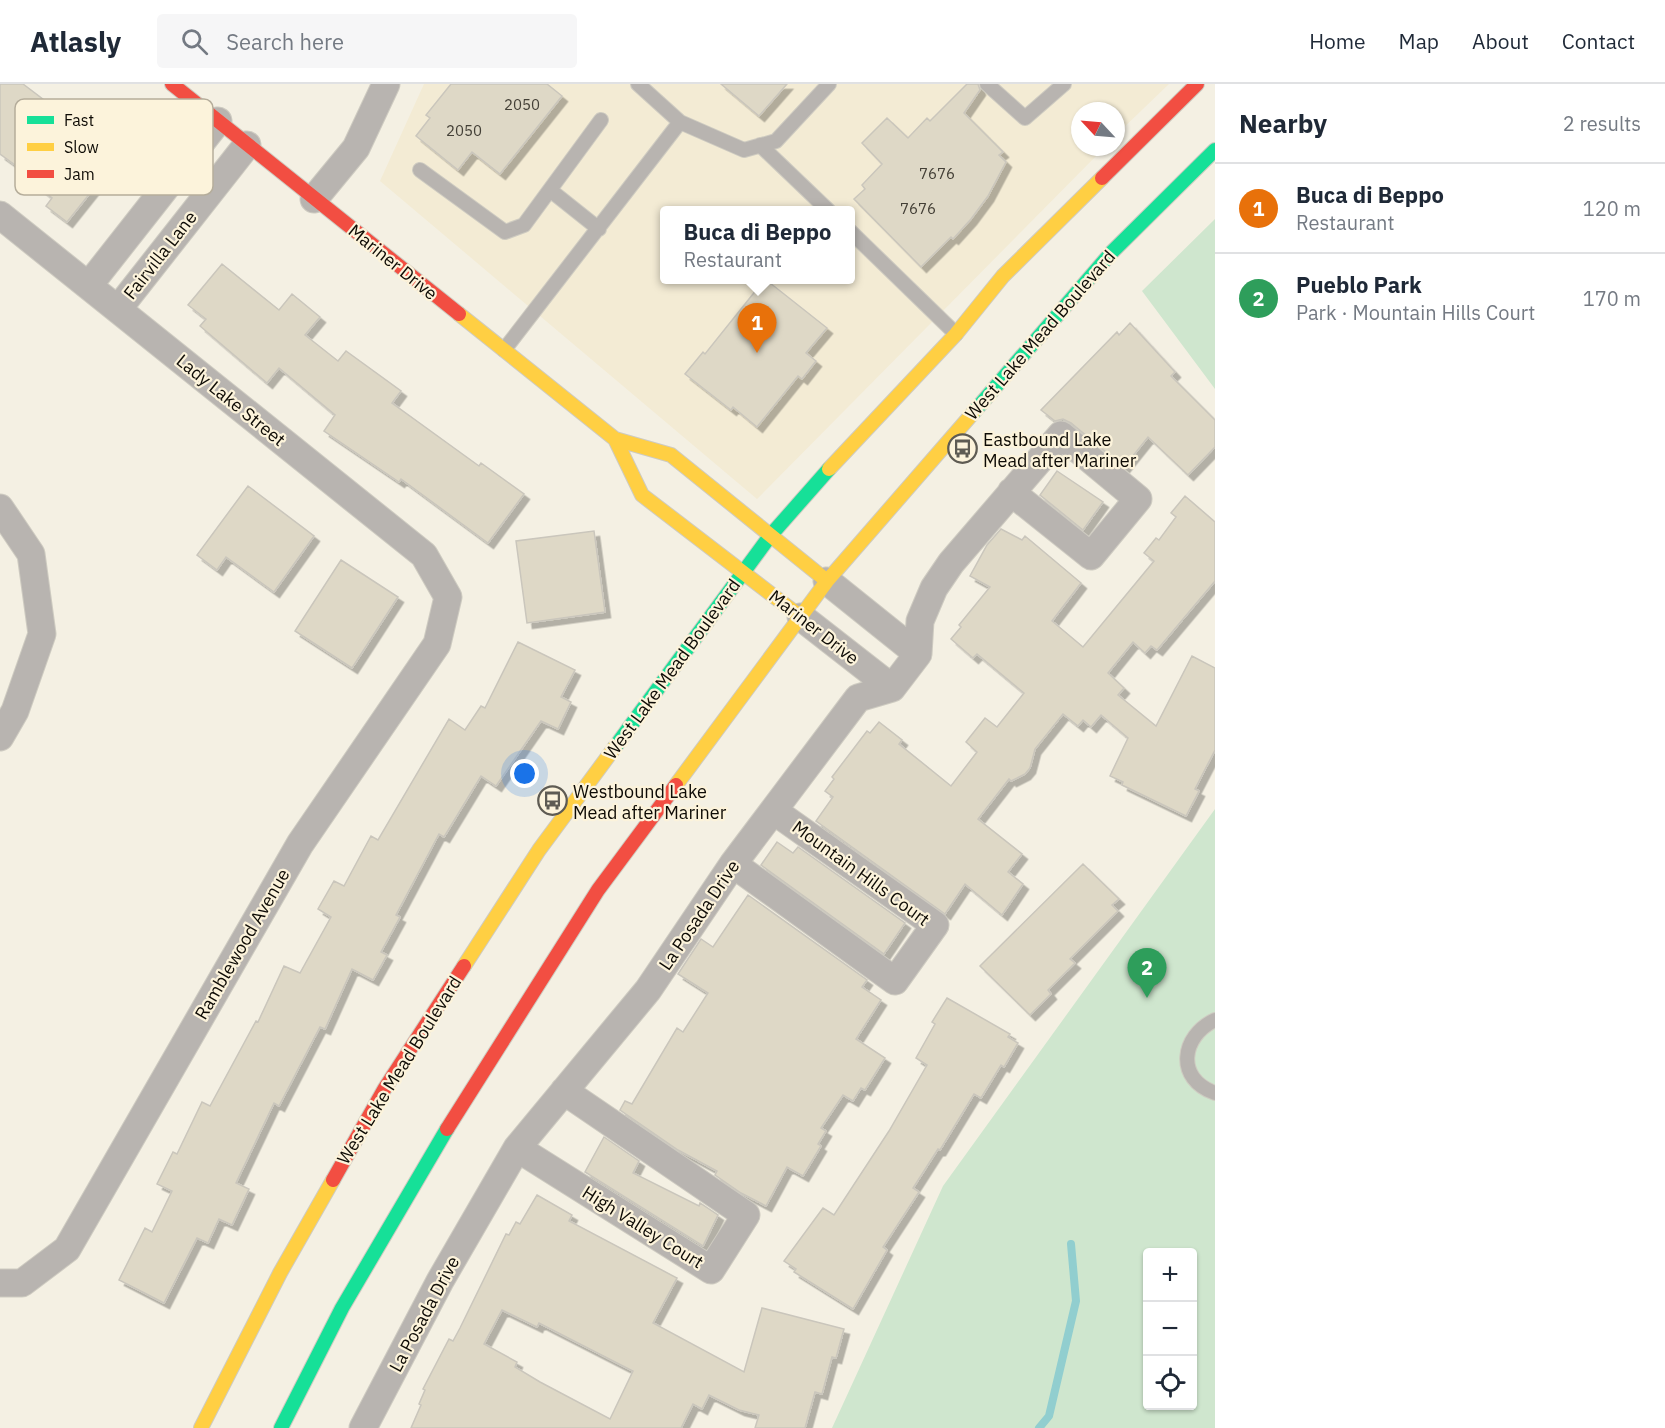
<!DOCTYPE html>
<html lang="en">
<head>
<meta charset="utf-8">
<style>
  :root { --surface:#fff; --page:#f6f6f7; --text:#1f2937; --muted:#747a83; --line:#e0e1e3; --accent:#d93025 }
  body { margin:0; font-family:"IBM Plex Sans",sans-serif; background:var(--page); color:var(--text) }
  .controls { position:absolute; right:18px; bottom:18px; display:grid; overflow:hidden; border-radius:6px; box-shadow:0 2px 4px #0004 }
  .controls button { width:54px; height:54px; display:grid; place-items:center; padding:0; border:0; border-bottom:2px solid var(--line); background:var(--surface); color:var(--text); font:30px sans-serif }
  .compass { position:absolute; left:1071px; top:18px; width:54px; height:54px; border-radius:50%; background:var(--surface); box-shadow:0 2px 4px #0004; rotate:296deg }
  .you { position:absolute; left:525px; top:690px; width:21px; height:21px; margin:-15px; border:4px solid #fff; border-radius:50%; background:#1a73e8; box-shadow:0 0 0 9px #1a73e833 }
  .badge { display:grid; place-items:center; width:39px; height:39px; border-radius:50%; background:var(--accent); color:#fff; font-size:20px; font-weight:700 }
  .pin { position:absolute; translate:-50% -50px; filter:drop-shadow(0 2px 3px #0008) }
  .pin::after { content:''; position:absolute; top:32px; width:21px; height:18px; background:inherit; clip-path:polygon(0 0,100% 0,50% 100%) }
  .popup { position:absolute; left:660px; top:122px; width:195px; height:78px; box-sizing:border-box; display:grid; place-content:center; border-radius:6px; background:var(--surface); filter:drop-shadow(0 2px 4px #0005); font-size:20px; white-space:nowrap; color:var(--muted) }
  .popup b { font-size:22px; color:var(--text) }
  .popup::after { content:''; position:absolute; left:50%; top:100%; margin-left:-12px; border:12px solid transparent; border-top-color:var(--surface) }
  .list { margin:0; padding:0; list-style:none }
  h2 { display:flex; justify-content:space-between; align-items:center; height:78px; margin:0; padding:0 24px; font-size:26px }
  h2 small { font-size:20px; font-weight:400; color:var(--muted) }
  .list li { display:grid; grid-template-columns:39px 1fr auto; gap:18px; align-items:center; box-sizing:border-box; height:90px; padding:0 24px; border-top:2px solid var(--line) }
  .list b { display:block; font-size:22px; white-space:nowrap }
  .list p { margin:0; font-size:20px; white-space:nowrap; color:var(--muted) }
  .list em { font-size:20px; font-style:normal; color:var(--muted) }
  .icon { flex:none; width:33px; height:33px; fill:none; stroke:currentColor; stroke-width:2; stroke-linecap:round; stroke-linejoin:round }
  .map { position:relative; flex:none; width:1215px; height:1344px; overflow:hidden }
  header { display:flex; align-items:center; gap:36px; box-sizing:border-box; height:84px; padding:0 30px; background:var(--surface); border-bottom:2px solid var(--line) }
  header strong { font-size:28px }
  nav { display:flex; gap:33px; margin-inline-start:auto; font-size:21px }
  .search { width:420px; height:54px; background:var(--page); display:flex; align-items:center; gap:15px; box-sizing:border-box; padding:0 21px; border-radius:6px; color:var(--muted); font-size:22px }
  main { display:flex }
  aside { flex:1; background:var(--surface) }
  .map>svg:first-child { display:block }
  .built { fill:#f3ebd4; fill-rule:evenodd }
  .green { fill:#cfe6ce; fill-rule:evenodd }
  .lines { fill:none; stroke-linecap:round; stroke-linejoin:round }
  .stream { stroke:#91cecf; stroke-width:8 }
  .building { fill:#ded8c6; stroke:#cac6bc; stroke-width:1.5; fill-rule:evenodd; filter:url(#shadow) }
  .lane-casing { stroke:#cecbc1; stroke-width:16 }
  .street-casing { stroke:#cecbc1; stroke-width:29 }
  .fast-casing { stroke:#cecbc1; stroke-width:16 }
  .slow-casing { stroke:#cecbc1; stroke-width:16 }
  .jam-casing { stroke:#cecbc1; stroke-width:16 }
  .lane { stroke:#b8b4b0; stroke-width:14 }
  .street { stroke:#b8b4b0; stroke-width:27 }
  .fast { stroke:#16e098; stroke-width:14 }
  .slow { stroke:#ffcf43; stroke-width:14 }
  .jam { stroke:#f24e42; stroke-width:14 }
  .labels { text-anchor:middle; dominant-baseline:central; stroke-width:4.5; stroke-linejoin:round; paint-order:stroke }
  .number-label { font-size:15px; fill:#433f36 }
  .street-label { font-size:18px; fill:#0e0b05; stroke:#fcf3db }
  .poi-label { font-size:18px; fill:#0e0b05; stroke:#fcf3db; text-anchor:start }
  .key { fill:#fcf3db; stroke:#b5ad9b; stroke-width:1.5 }
  .key-label { font-size:16px; fill:#0e0b05 }
</style>
</head>
<body>
<header>
<strong>Atlasly</strong>
<div class="search"><svg class="icon" aria-label="search" viewBox="0 0 24 24"><circle cx="10" cy="10" r="6"/><path d="M15 15l6 6"/></svg>Search here</div>
<nav><a>Home</a><a>Map</a><a>About</a><a>Contact</a></nav>
</header>
<main>
<div class="map">
<svg width="1215" height="1344" viewBox="0 0 1215 1344">
  <defs>
    <filter id="shadow"><feDropShadow dx="5.5" dy="5.5" stdDeviation="0" flood-color="#0004"/></filter>
  </defs>
  <rect width="100%" height="100%" fill="#f4f0e3"/>
  <!-- built -->
  <path class="built" d="M424,0h745l-53,51v-24h-36v36h25l-348,352 -377,-318zM664,127h186v69h-186z"/>
  <!-- green -->
  <path class="green" d="M1215,135v170l-73,-98z
    M1215,725v619h-383l111,-242zM1148,1168h44v154h-44z"/>
  <g class="lines">
    <!-- stream -->
    <path class="stream" d="M1039,1344l10,-12 27,-115 -5,-57"/>
  </g>
  <!-- building -->
  <path class="building" d="M0,0h23l96,73 -52,65 -21,-16 6,-8 -32,-26 2,-2 -22,-16z
    M451,0h96l15,12 -62,78 -28,-22 -14,18 -42,-34 14,-18 -4,-3z
    M721,0h66l-28,32z
    M967,0h11l2,6 -16,23 39,39 -4,3 7,7 -18,34 -17,23 -18,20 -2,-2 -30,30 -67,-68 11,-10 -3,-4 20,-21 -20,-21 25,-25 21,20 19,-20 3,3z
    M222,180l57,46 13,-16 28,23 -15,18 33,26 8,-10 55,40 -9,12 87,63 2,-3 43,31 -36,49 -87,-64 -2,3 -75,-51 11,-16 -56,-47 -12,15 -67,-57 6,-7 -18,-14z
    M765,195l62,49 -21,25 10,8 -14,18 -4,-3 -41,51 -24,-20 -2,3 -46,-36 18,-22 2,2z
    M1130,239l45,49 -4,4 44,44v27l-27,28 -40,-38 -24,30 -53,-44 -8,-4 -8,2 -14,-11 76,-78 2,3z
    M1057,387l46,31 -20,28 -43,-35z
    M248,402l66,50 -40,56 -48,-35 -9,13 -20,-15z
    M1185,412l30,26v59l-58,69 -6,-4 -6,7 -12,-11 -25,31 16,15 -6,7 38,31 36,-70 23,12v82l-20,39 4,2 -13,25 -64,-31 1,-3 -13,-6 18,-38 -27,-23 -10,12 -8,-7 -5,6 -15,-12 -28,35 -5,19 -5,6 -14,7 -2,-2 -31,40 44,35 -14,18 15,12 -21,31 -37,-31 -20,30 -129,-93 17,-24 -8,-6 9,-12 -2,-2 35,-46 3,2 9,-11 23,18 -3,4 52,42 26,-34 -11,-10 19,-24 12,9 27,-34 -47,-39 -4,4 -22,-19 10,-12 -2,-2 31,-38 -20,-11 17,-31 14,-16 21,11 3,-4 56,47 -29,38 31,26 71,-86 -10,-8 12,-15 3,2 17,-23 -5,-4z
    M594,447l11,81 -78,11 -11,-82z
    M341,476l57,37 -46,71 -57,-37z
    M518,558l57,28 -14,27 10,5 -13,27 -17,-8 -45,65 -15,-10 -37,61 -5,-3 -43,81 4,2 -19,35 6,3 -14,25 -21,-11 -27,60 -5,-2 -41,79 -5,-3 -38,80 13,6 -17,36 -13,-6 -11,24 -11,-5 -33,65 -45,-23 26,-52 7,4 20,-41 -15,-7 16,-32 4,2 25,-52 8,4 46,-85 2,1 26,-56 16,7 31,-56 -13,-8 16,-28 10,5 27,-50 7,4 71,-121 16,11 16,-24 4,2z
    M777,758l16,11 5,-6 107,76 -21,31 -123,-89z
    M1083,780l36,35 -7,6 6,6 -48,48 5,4 -27,27 3,4 -21,21 -50,-49z
    M748,811l119,85 -5,7 19,13 -25,39 29,19 -20,32 -4,-2 -8,13 -10,-6 -22,33 5,3 -8,13 3,2 -18,30 -16,-9 -21,39 -25,-13 -26,-18 2,-4 -39,-21 -58,-40 5,-9 7,3 45,-76 6,4 25,-39 -30,-19 23,-35 12,8z
    M947,914l63,36 -2,3 10,6 -14,24 -3,-2 -20,33 -7,-4 -34,56 -2,-1 -25,39 6,4 -36,55 4,3 -34,59 -59,-37 2,-3 -12,-8 39,-53 11,7 55,-84 38,-66 -11,-7 19,-34 -3,-2z
    M604,1053l35,24 -6,12 66,33 1,-3 18,12 -15,31 -118,-74z
    M537,1111l35,20 -3,6 108,57 -24,45 91,49 18,-64 82,21 -8,29 -4,-1 -10,37 -7,-2 -10,36h-50l4,-13 -20,-5 -30,-15 -7,14 -9,-5 -12,24h-270l10,-23 -2,-1 6,-14 -2,-1 26,-50 4,2 7,-13 46,-94 3,1 7,-13 4,2zM502,1226l35,17 2,-4 94,48 -23,48 -70,-37 -25,-15 2,-5 -33,-18z"/>
  <g class="lines">
    <defs>
      <path id="lane" d="M638,0l42,38 64,28 32,-9 53,-57
        M987,0l38,34 39,-34
        M760,61l69,66
        M420,86l85,62 19,-7 77,-105
        M550,106l49,39
        M850,147l106,103
        M504,266l176,-228
        M1215,936c-34,16 -40,59 0,73"/>
      <path id="street" d="M314,115l42,-51 30,-64
        M0,131l424,340 24,42 -11,47 -137,200 -233,405 -45,34h-22
        M89,201l129,-164
        M118,225l129,-164
        M0,424l31,46 11,80 -27,77 -15,26
        M827,497l91,73
        M801,533l91,71
        M733,780l162,117 40,-56 -161,-114
        M517,1064l194,122 35,-55 -182,-124
        M363,1344l77,-147 77,-133 131,-158 85,-126 125,-166 34,-10 26,-34 2,-33 14,-33 17,-25 110,-128 77,64 -47,57 -80,-64"/>
      <path id="fast" d="M973,329l138,-160 104,-103
        M615,663l155,-211 59,-67
        M281,1344l61,-120 105,-179"/>
      <path id="slow" d="M459,230l156,125 56,16 156,126
        M615,355l27,56 159,122
        M829,385l127,-135 47,-58 99,-98
        M676,701l151,-204 146,-168
        M464,882l75,-116 76,-103
        M201,1344l79,-155 53,-93"/>
      <path id="jam" d="M172,0l287,230
        M1102,94l95,-94
        M447,1045l151,-239 78,-105
        M333,1096l52,-92 79,-122"/>
    </defs>
    <!-- lane casing -->
    <use href="#lane" class="lane-casing"/>
    <!-- street casing -->
    <use href="#street" class="street-casing"/>
    <!-- fast casing -->
    <use href="#fast" class="fast-casing"/>
    <!-- slow casing -->
    <use href="#slow" class="slow-casing"/>
    <!-- jam casing -->
    <use href="#jam" class="jam-casing"/>
    <!-- lane -->
    <use href="#lane" class="lane"/>
    <!-- street -->
    <use href="#street" class="street"/>
    <!-- fast -->
    <use href="#fast" class="fast"/>
    <!-- slow -->
    <use href="#slow" class="slow"/>
    <!-- jam -->
    <use href="#jam" class="jam"/>
  </g>
  <!-- icons -->
  <defs>
    <symbol id="bus-ring" viewBox="-11 -11 22 22"><circle r="9.5" fill="#fcf3db" stroke="#5e5b53" stroke-width="1.5"/><path d="M-5-6H5V4H4V6H2V4H-2V6H-4V4H-5ZM-3.5-4V0h7V-4ZM-3.5 1.2v1.5H-2V1.2ZM2 1.2v1.5H3.5V1.2Z" fill="#5e5b53"/></symbol>
  </defs>
  <g fill-rule="evenodd">
    <use href="#bus-ring" x="946" y="348" width="33" height="33"/>
    <use href="#bus-ring" x="536" y="700" width="33" height="33"/>
  </g>
  <g class="labels">
    <!-- number labels -->
    <g class="number-label">
      <text x="522" y="20">2050</text>
      <text x="464" y="46">2050</text>
      <text x="937" y="89">7676</text>
      <text x="918" y="124">7676</text>
    </g>
    <!-- street labels -->
    <g class="street-label">
      <text transform="translate(160 171) rotate(-52)">Fairvilla Lane</text>
      <text transform="translate(393 178) rotate(39)">Mariner Drive</text>
      <text transform="translate(1040 251) rotate(-49)">West Lake Mead Boulevard</text>
      <text transform="translate(231 316) rotate(39)">Lady Lake Street</text>
      <text transform="translate(814 543) rotate(38)">Mariner Drive</text>
      <text transform="translate(672 585) rotate(-54)">West Lake Mead Boulevard</text>
      <text transform="translate(861 789) rotate(36)">Mountain Hills Court</text>
      <text transform="translate(699 831) rotate(-56)">La Posada Drive</text>
      <text transform="translate(242 860) rotate(-60)">Ramblewood Avenue</text>
      <text transform="translate(399 986) rotate(-58)">West Lake Mead Boulevard</text>
      <text transform="translate(643 1143) rotate(32)">High Valley Court</text>
      <text transform="translate(424 1230) rotate(-62)">La Posada Drive</text>
    </g>
    <!-- poi labels -->
    <g class="poi-label">
      <text x="983" y="355">Eastbound Lake<tspan x="983" dy="21">Mead after Mariner</tspan></text>
      <text x="573" y="707">Westbound Lake<tspan x="573" dy="21">Mead after Mariner</tspan></text>
    </g>
  </g>
  <!-- legend -->
  <rect x="15" y="15" width="198" height="96" rx="9" class="key"/>
  <rect x="27" y="32" width="27" height="8" fill="#16e098"/>
  <rect x="27" y="59" width="27" height="8" fill="#ffcf43"/>
  <rect x="27" y="86" width="27" height="8" fill="#f24e42"/>
  <g class="key-label">
    <text x="64" y="42">Fast</text>
    <text x="64" y="69">Slow</text>
    <text x="64" y="96">Jam</text>
  </g>
</svg>
<div class="controls">
<button>+</button>
<button>−</button>
<button><svg class="icon" aria-label="locate" viewBox="0 0 24 24"><circle cx="12" cy="12" r="6"/><path d="M12 2v4M12 18v4M2 12h4M18 12h4"/></svg></button>
</div>
<svg class="compass" viewBox="-18 -18 36 36"><path d="M0-13l5 13h-10z" fill="#e53935"/><path d="M0 13l5-13h-10z" fill="#747a83"/></svg>
<div class="you"></div>
<div class="pin badge" style="left:757px;top:269px;background:#e8710a">1</div>
<div class="popup"><b>Buca di Beppo</b>Restaurant</div>
<div class="pin badge" style="left:1147px;top:914px;background:#2e9e5b">2</div>
</div>
<aside>
<h2>Nearby<small>2 results</small></h2>
<ul class="list">
<li><span class="badge" style="background:#e8710a">1</span><div><b>Buca di Beppo</b><p>Restaurant</p></div><em>120 m</em></li>
<li><span class="badge" style="background:#2e9e5b">2</span><div><b>Pueblo Park</b><p>Park · Mountain Hills Court</p></div><em>170 m</em></li>
</ul>
</aside>
</main>
</body>
</html>
